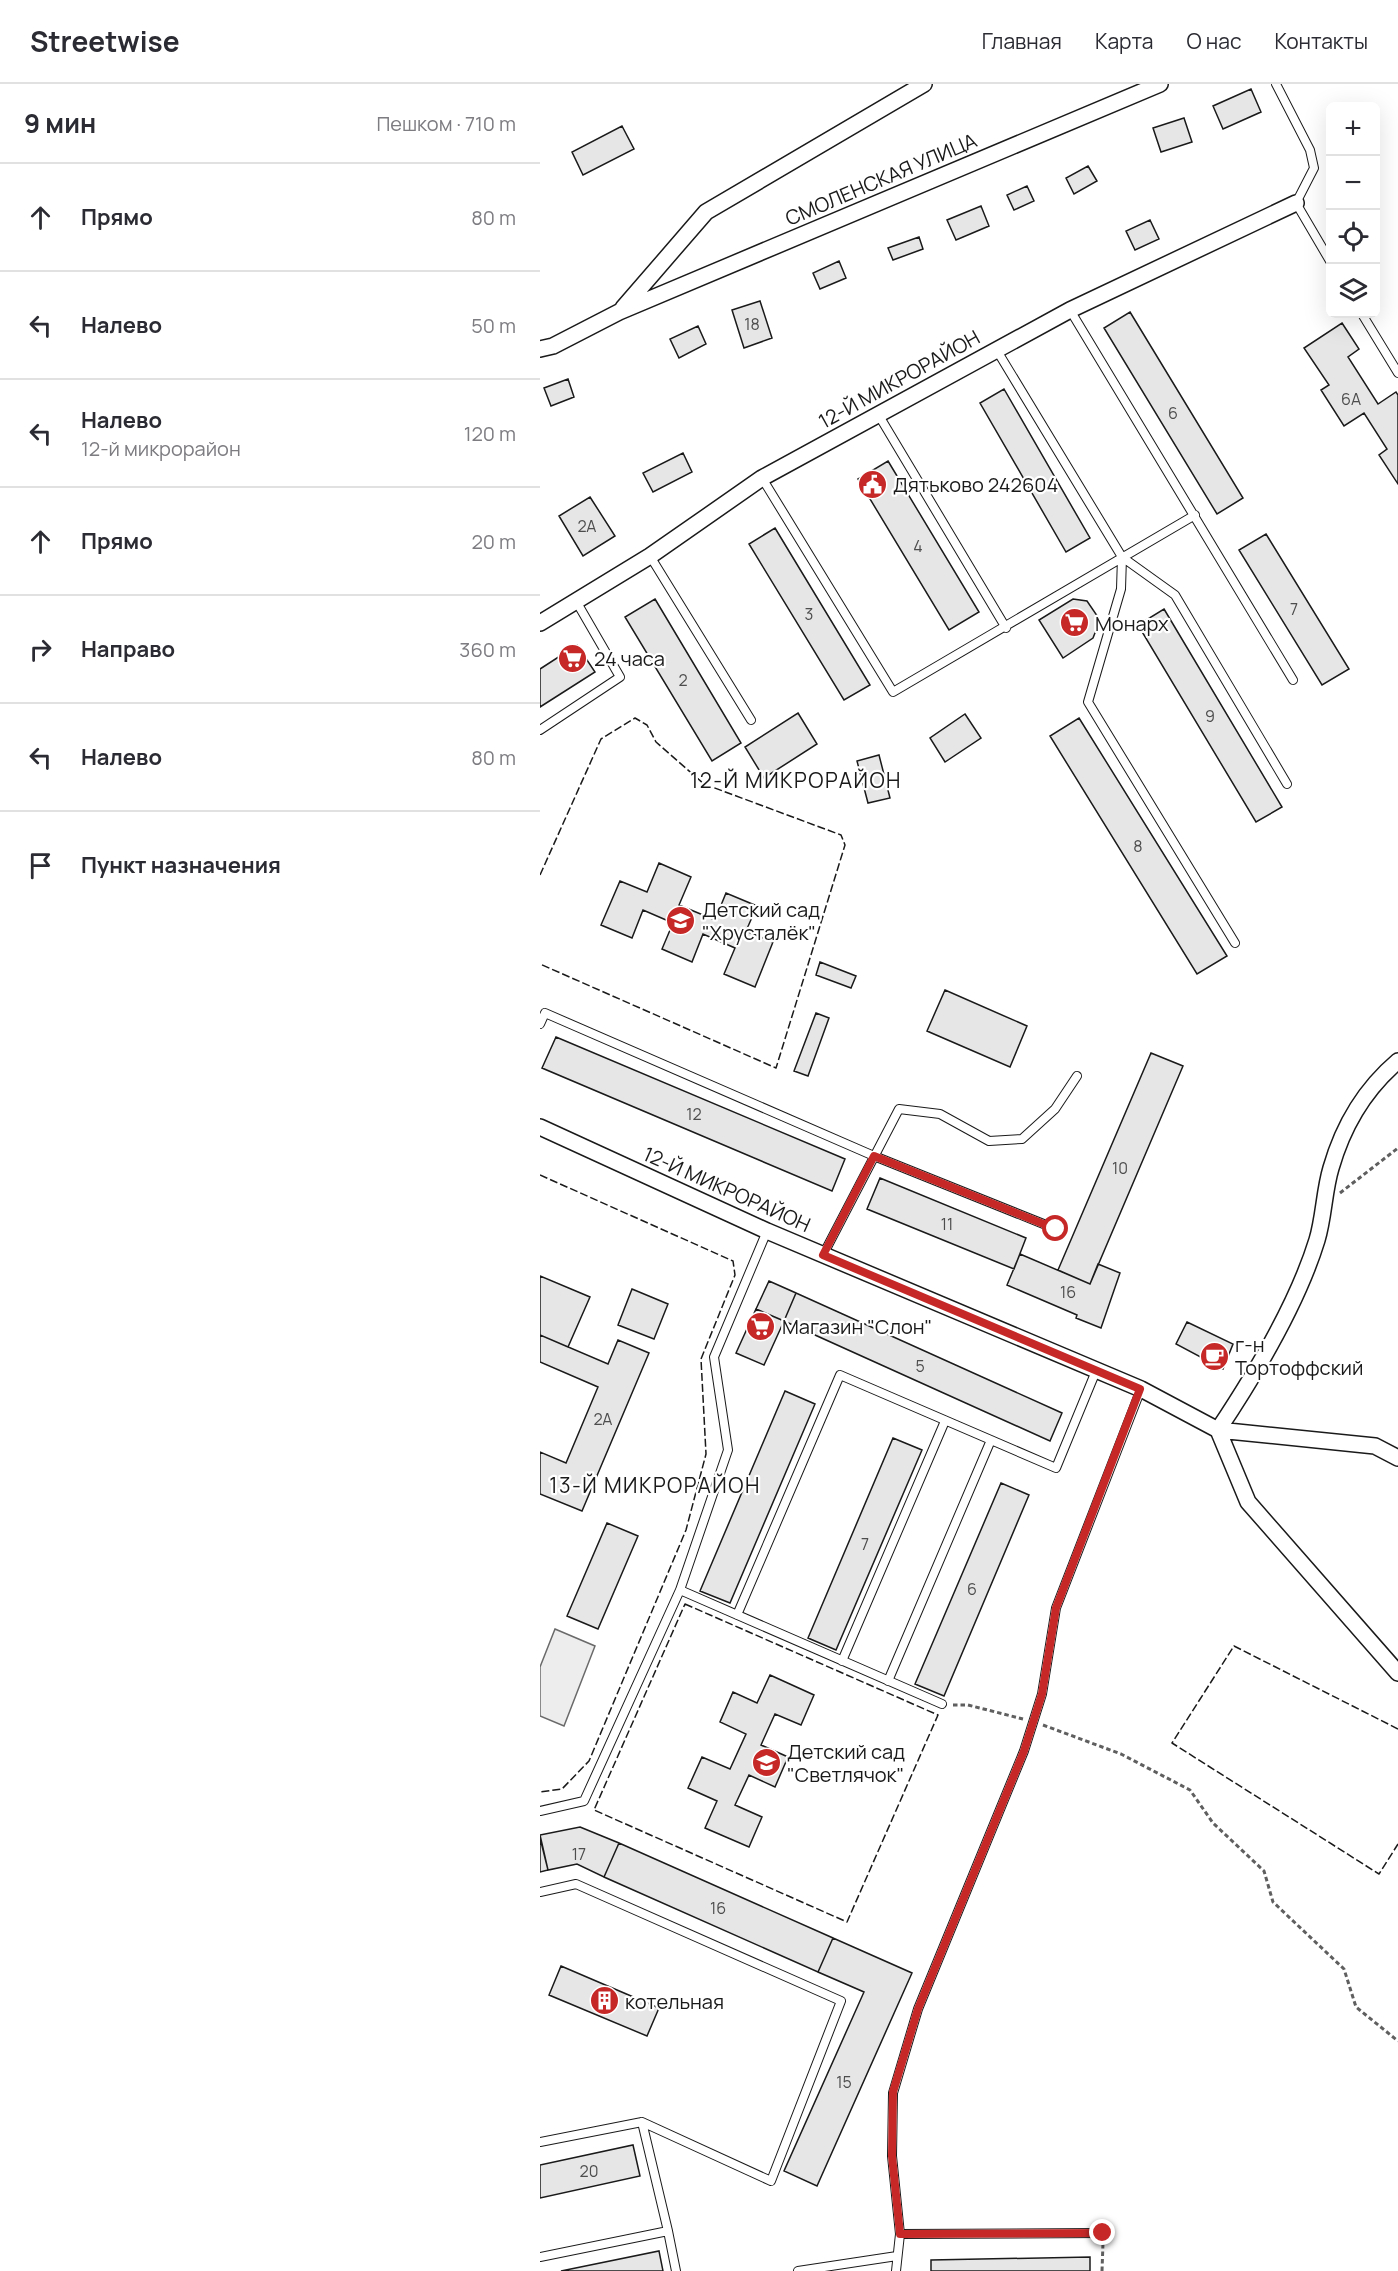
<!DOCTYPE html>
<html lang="ru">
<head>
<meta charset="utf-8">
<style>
  :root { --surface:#fff; --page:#f7f7f7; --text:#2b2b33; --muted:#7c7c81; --line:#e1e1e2 }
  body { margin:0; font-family:Manrope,sans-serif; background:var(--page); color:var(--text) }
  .controls { position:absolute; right:18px; top:18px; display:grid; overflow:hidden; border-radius:9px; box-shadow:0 6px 24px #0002 }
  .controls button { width:54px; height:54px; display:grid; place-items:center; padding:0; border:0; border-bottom:2px solid var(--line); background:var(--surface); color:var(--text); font:30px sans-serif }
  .stop { position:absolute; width:18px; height:18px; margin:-14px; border:4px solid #c62828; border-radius:50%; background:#fff }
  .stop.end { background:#c62828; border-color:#fff; box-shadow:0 2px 6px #0008 }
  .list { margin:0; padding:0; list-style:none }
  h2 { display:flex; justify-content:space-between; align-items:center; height:78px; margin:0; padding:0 24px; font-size:26px }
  h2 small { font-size:20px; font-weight:400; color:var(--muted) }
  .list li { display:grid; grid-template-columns:39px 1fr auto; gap:18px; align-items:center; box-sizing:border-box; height:108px; padding:0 24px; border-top:2px solid var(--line) }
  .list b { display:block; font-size:22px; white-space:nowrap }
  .list p { margin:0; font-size:20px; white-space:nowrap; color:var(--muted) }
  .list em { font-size:20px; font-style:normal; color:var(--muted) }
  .icon { flex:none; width:33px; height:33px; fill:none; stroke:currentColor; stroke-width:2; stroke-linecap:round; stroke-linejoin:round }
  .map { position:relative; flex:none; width:858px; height:2187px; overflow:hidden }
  header { display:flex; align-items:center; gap:36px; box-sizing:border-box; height:84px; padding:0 30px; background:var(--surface); border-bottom:2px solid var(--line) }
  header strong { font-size:28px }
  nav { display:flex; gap:33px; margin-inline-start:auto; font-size:21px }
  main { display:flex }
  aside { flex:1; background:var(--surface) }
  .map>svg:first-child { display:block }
  .green { fill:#ededed; stroke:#6a6a6a; stroke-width:1.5 }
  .building { fill:#e6e6e6; stroke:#1a1a1a; stroke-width:1.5 }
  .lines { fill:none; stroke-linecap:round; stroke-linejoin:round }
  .service-casing { stroke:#1a1a1a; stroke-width:10 }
  .minor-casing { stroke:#1a1a1a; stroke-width:18 }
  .path { stroke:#5f5f5f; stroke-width:3; stroke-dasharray:4.5 3; stroke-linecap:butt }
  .service { stroke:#fff; stroke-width:8 }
  .minor { stroke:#fff; stroke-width:15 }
  .fence { stroke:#1a1a1a; stroke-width:1.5; stroke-dasharray:8 3; stroke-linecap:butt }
  .route { stroke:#c62828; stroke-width:8 }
  .labels { text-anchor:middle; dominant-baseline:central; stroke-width:4.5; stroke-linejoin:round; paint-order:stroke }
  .number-label { font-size:16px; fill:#4d4d4d }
  .street-label { font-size:20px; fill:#1a1a1a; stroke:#fff }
  .poi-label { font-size:20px; fill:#1a1a1a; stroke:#fff; text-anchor:start }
  .neighbourhood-label { font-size:21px; letter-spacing:1.5px; fill:#1a1a1a; stroke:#fff }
</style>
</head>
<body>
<header>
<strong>Streetwise</strong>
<nav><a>Главная</a><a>Карта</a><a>О нас</a><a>Контакты</a></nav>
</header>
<main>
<aside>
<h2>9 мин<small>Пешком · 710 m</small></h2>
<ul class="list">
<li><svg class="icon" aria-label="ahead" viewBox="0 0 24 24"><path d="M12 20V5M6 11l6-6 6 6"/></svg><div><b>Прямо</b></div><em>80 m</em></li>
<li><svg class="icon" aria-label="left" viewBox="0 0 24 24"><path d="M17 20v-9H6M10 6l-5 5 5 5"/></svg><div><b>Налево</b></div><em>50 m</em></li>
<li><svg class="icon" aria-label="left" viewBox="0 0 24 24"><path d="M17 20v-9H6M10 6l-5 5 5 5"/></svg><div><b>Налево</b><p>12-й микрорайон</p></div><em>120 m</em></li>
<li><svg class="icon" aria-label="ahead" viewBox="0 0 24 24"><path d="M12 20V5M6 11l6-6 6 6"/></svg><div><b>Прямо</b></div><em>20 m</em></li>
<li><svg class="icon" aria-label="right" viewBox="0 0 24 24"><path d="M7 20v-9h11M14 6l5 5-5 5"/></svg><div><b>Направо</b></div><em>360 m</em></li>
<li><svg class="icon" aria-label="left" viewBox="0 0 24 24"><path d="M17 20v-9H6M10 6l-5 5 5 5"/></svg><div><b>Налево</b></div><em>80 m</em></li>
<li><svg class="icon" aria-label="arrive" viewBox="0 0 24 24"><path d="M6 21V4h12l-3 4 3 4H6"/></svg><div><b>Пункт назначения</b></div></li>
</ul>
</aside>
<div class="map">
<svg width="858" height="2187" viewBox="0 0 858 2187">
  <rect width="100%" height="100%" fill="#fff"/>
  <!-- green -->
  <path class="green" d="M15,1545l40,17 -31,80 -24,-10v-49z"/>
  <!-- building -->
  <path class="building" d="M711,5l10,23 -38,17 -10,-23z
    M644,34l8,24 -31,10 -8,-24z
    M82,42l12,23 -51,26 -11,-23z
    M548,82l9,15 -23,13 -8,-16z
    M487,102l7,15 -20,9 -7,-15z
    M441,122l8,20 -33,14 -9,-20z
    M610,136l9,19 -24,11 -9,-19z
    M379,153l4,12 -30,11 -5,-12z
    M299,177l7,17 -26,11 -7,-16z
    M220,217l12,37 -28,10 -12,-38z
    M590,228l113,186 -26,16 -113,-186z
    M802,239l17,26 -11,8 30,47 18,-12 2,3v89l-19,-29 8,-6 -23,-36 -20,13 -23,-36 8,-5 -25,-37z
    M158,242l8,18 -27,14 -9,-19z
    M28,295l6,18 -23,9 -7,-18z
    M464,305l86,149 -24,14 -86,-149z
    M143,369l9,19 -39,20 -10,-19z
    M348,377l91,151 -30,18 -91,-151z
    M50,413l25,39 -32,20 -24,-40z
    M235,444l95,157 -26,15 -95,-156z
    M726,450l83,135 -27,16 -83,-135z
    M115,515l86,144 -29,18 -87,-144z
    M533,515l14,2 13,19 -7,18 -30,20 -24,-38z
    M624,525l118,198 -26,15 -118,-197z
    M37,561l18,27 -55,35v-38z
    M258,629l19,31 -53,34 -19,-31z
    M425,630l16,24 -36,24 -15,-24z
    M539,634l148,238 -30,18 -147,-238z
    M339,671l11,43 -22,5 -11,-42z
    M119,779l32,14 -12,28 36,15 11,-27 31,13 -11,25 27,11 -18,45 -31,-13 11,-26 -32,-14 -11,28 -30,-13 11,-26 -30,-13 -11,28 -31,-13 19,-44 27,11z
    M280,878l36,14 -5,12 -35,-13z
    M405,906l82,36 -17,41 -83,-36z
    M276,929l13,5 -21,58 -14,-5z
    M16,953l289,122 -13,32 -290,-123z
    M611,969l32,13 -93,218 -32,-14z
    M340,1094l146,60 -12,31 -147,-60z
    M480,1170l70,30 8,-20 22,9 -19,55 -25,-10 1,-3 -70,-30z
    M0,1192l50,21 -22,50 -28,-12z
    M229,1197l27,12 -12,28 -28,-12z
    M92,1205l36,15 -14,35 -36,-14z
    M256,1209l266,120 -12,28 -266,-120z
    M216,1225l28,12 -20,44 -28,-12z
    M647,1238l46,22 -10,25 -47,-25z
    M0,1251l68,29 10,-24 31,13 -67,158 -42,-17v-42l26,11 32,-76 -58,-25z
    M245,1307l30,13 -85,199 -30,-12z
    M353,1354l29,12 -86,200 -28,-12z
    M461,1399l28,12 -85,201 -29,-12z
    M67,1439l31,13 -40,93 -31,-13z
    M230,1591l44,20 -13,30 -26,-11 -14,31 27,12 -13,30 -26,-12 -14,30 27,12 -13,30 -44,-19 12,-27 -29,-13 14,-31 28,12 16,-35 -26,-12 13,-30 24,11z
    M40,1743l39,16 -15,34 -27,-13 -29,6 -8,-35z
    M0,1754l8,32 -8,2z
    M79,1759l214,95 -15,34 -214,-95z
    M293,1854l79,35 -95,213 -33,-15 80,-179 -46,-20z
    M21,1882l98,42 -12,28 -98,-41z
    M93,2061l7,31 -100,22v-33z
    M119,2167l4,20h-102z
    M550,2173v14h-159v-11z"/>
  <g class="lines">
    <defs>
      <path id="service" d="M736,0l34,66 4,18 -18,35 34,58
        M530,226l223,370
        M822,230l36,59
        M456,265l126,208 53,38 112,189
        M338,330l128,214
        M222,394l131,214 302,-177
        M110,472l101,164
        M582,473l-1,32 -33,113 147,241
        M0,646l80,-53 -44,-76
        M0,940l5,-11 329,143 182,73
        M283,1171l76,-146 41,5 49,27 33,-2 33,-30 22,-33
        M140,1506l262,114
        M197,1531l103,-240 216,93 40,-97
        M302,1577l103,-240
        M348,1597l103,-241
        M0,1727l44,-10 96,-211 48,-140 -14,-93 53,-126
        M0,1808l36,-8 265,117 -70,180 -129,-59
        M0,2058l102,-20 26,109 -128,26
        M128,2147l8,40
        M360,2150l-8,-78 1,-63 25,-84 106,-258 18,-57 14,-86 85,-219
        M258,2187l99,-15
        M356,2187l4,-37 203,-1"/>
      <path id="minor" d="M83,224l83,-96 218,-128
        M0,265l13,-3 66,-34 541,-228
        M0,539l110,-67 112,-78 308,-168 226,-107
        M858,977c-33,28 -55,65 -67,107 -7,23 -7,49 -14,72 -19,62 -63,136 -99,190l157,16 23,12
        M0,1043l227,104 374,158 77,41 30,72 150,171"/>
    </defs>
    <!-- service casing -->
    <use href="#service" class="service-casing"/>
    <!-- minor casing -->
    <use href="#minor" class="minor-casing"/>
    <!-- path -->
    <path class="path" d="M800,1109l58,-45
      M413,1621h15l55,14
      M503,1641l78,29 69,36 23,33 51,48 9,31 71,67 12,38 42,34
      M562,2187l1,-28"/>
    <!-- service -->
    <use href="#service" class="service"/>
    <!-- minor -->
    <use href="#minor" class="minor"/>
    <!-- fence -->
    <path class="fence" d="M0,791l61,-136 34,-21 12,7 9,17 48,42 137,51 4,10 -69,223 -236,-104
      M0,1091l193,86 2,14 -34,84 5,95 -20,76 -97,231 -27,28 -22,3
      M145,1520l253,111 -91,207 -253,-112z
      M858,1645l-164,-83 -62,97 207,131 19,-30"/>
  </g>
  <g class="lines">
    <!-- route -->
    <path class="route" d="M516,1145l-182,-73 -51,99 317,134 -84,219 -14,86 -18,57 -106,258 -25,83 -1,64 8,78 203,-1"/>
  </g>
  <!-- icons -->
  <defs>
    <symbol id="civic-disc" viewBox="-11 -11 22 22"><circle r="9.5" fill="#c62828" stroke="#fff"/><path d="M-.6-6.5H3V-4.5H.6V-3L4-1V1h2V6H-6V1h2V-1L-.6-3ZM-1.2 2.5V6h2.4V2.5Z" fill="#fff"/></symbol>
    <symbol id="supermarket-disc" viewBox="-11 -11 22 22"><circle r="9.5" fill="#c62828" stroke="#fff"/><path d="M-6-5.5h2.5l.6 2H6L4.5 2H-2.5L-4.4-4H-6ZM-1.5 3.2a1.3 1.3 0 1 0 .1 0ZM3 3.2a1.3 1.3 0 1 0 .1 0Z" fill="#fff"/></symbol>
    <symbol id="school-disc" viewBox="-11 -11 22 22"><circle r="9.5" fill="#c62828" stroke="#fff"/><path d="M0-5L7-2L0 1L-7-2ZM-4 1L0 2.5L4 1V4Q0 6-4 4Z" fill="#fff"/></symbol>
    <symbol id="cafe-disc" viewBox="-11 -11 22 22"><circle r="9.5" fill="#c62828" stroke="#fff"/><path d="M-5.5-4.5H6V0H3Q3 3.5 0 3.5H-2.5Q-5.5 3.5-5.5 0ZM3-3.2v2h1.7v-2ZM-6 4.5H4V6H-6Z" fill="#fff"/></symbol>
    <symbol id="building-disc" viewBox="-11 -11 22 22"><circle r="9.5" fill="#c62828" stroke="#fff"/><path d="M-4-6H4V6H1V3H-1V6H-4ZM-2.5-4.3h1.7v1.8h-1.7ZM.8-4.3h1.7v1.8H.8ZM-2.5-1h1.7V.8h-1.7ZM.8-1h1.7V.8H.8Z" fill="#fff"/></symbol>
  </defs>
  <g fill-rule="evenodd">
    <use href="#civic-disc" x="316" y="384" width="33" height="33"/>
    <use href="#supermarket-disc" x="518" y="522" width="33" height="33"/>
    <use href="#supermarket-disc" x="16" y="558" width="33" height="33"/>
    <use href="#school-disc" x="124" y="820" width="33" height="33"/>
    <use href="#supermarket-disc" x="204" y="1226" width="33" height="33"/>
    <use href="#cafe-disc" x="658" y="1256" width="33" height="33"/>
    <use href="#school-disc" x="210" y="1662" width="33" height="33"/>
    <use href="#building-disc" x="48" y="1900" width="33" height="33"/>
  </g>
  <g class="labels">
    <!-- number labels -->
    <g class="number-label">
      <text x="212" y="240">18</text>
      <text x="811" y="315">6А</text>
      <text x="633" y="329">6</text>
      <text x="47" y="442">2А</text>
      <text x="378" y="462">4</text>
      <text x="754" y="525">7</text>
      <text x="269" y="530">3</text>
      <text x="143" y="596">2</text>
      <text x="670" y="632">9</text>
      <text x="598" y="762">8</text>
      <text x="154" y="1030">12</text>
      <text x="580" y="1084">10</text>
      <text x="407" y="1140">11</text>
      <text x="528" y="1208">16</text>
      <text x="380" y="1282">5</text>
      <text x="63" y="1335">2А</text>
      <text x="325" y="1460">7</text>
      <text x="432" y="1505">6</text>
      <text x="39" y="1770">17</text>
      <text x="178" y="1824">16</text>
      <text x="304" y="1998">15</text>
      <text x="49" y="2087">20</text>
    </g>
    <!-- street labels -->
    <g class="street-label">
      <text transform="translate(341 95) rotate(-23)">СМОЛЕНСКАЯ УЛИЦА</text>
      <text transform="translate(359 295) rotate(-29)">12-Й МИКРОРАЙОН</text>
      <text transform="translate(187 1105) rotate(24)">12-Й МИКРОРАЙОН</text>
    </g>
    <!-- poi labels -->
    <g class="poi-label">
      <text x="353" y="400">Дятьково 242604</text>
      <text x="555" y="539">Монарх</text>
      <text x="54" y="574">24 часа</text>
      <text x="162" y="825">Детский сад<tspan x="162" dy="23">"Хрусталёк"</tspan></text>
      <text x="242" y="1242">Магазин "Слон"</text>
      <text x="695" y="1260">г-н<tspan x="695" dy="23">Тортоффский</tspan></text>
      <text x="247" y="1667">Детский сад<tspan x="247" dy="23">"Светлячок"</tspan></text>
      <text x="85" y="1917">котельная</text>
    </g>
    <!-- neighbourhood labels -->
    <g class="neighbourhood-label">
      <text x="256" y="696">12-Й МИКРОРАЙОН</text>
      <text x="115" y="1401">13-Й МИКРОРАЙОН</text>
    </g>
  </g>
</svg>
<div class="controls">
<button>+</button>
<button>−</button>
<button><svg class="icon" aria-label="locate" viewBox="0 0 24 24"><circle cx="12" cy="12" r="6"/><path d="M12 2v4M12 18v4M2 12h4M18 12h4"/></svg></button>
<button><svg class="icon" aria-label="layers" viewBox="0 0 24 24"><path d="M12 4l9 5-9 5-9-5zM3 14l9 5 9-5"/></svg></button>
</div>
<div class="stop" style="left:516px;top:1145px"></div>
<div class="stop end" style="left:563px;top:2149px"></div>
</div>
</main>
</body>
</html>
